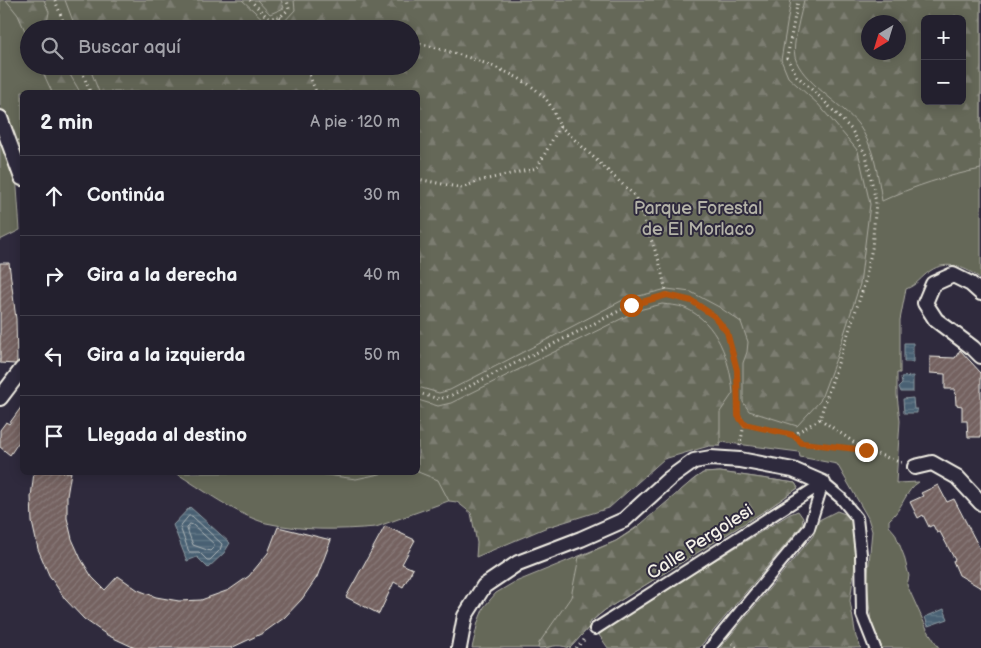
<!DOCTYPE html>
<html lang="es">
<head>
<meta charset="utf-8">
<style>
  :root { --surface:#23202e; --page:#2f2d3a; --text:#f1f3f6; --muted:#a3a3aa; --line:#403e4a }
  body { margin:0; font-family:"Balsamiq Sans",sans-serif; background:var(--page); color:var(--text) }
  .controls { position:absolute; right:15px; top:15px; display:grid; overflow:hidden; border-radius:8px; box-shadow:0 2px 12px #0003 }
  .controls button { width:45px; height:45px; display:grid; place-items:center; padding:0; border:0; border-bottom:1px solid var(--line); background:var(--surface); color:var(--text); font:25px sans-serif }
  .compass { position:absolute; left:861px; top:15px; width:45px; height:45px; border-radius:50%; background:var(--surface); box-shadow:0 2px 12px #0003; rotate:218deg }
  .stop { position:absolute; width:15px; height:15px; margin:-11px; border:4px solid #b45309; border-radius:50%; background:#fff }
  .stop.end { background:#b45309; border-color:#fff; box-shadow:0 1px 5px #0008 }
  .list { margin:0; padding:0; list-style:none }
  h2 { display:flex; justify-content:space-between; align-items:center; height:65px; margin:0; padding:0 20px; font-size:21px }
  h2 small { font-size:16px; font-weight:400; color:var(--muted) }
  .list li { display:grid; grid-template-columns:32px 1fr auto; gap:15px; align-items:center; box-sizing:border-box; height:80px; padding:0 20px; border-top:1px solid var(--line) }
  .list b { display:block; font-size:19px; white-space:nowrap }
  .list em { font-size:16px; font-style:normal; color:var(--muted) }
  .icon { flex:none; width:28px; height:28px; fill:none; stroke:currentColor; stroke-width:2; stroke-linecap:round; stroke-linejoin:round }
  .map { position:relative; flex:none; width:981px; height:648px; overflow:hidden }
  .search { position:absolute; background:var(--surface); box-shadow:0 2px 12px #0003; left:20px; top:20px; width:400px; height:55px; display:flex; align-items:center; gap:12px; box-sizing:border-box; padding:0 18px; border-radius:28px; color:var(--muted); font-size:19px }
  .panel { position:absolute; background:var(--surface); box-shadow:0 2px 12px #0003; left:20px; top:90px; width:400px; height:385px; border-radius:8px }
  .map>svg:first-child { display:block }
  .green { fill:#656759; stroke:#acaca0; fill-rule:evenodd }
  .forest { fill:url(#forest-firs); stroke:#acaca0; fill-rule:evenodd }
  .water { fill:url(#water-rules); stroke:#8d9ba2 }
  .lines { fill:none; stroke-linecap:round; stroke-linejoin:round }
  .shore { stroke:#b0b7b9; stroke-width:1 }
  .building { fill:url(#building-hatch); stroke:#f4f1e8 }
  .pedestrian-casing { stroke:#f4f1e8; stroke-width:14 }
  .minor-casing { stroke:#f4f1e8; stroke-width:18 }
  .path { stroke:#f4f1e8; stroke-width:3; stroke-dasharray:1 4; stroke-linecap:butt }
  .pedestrian { stroke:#2f2a3d; stroke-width:10 }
  .minor { stroke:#2f2a3d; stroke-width:14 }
  .route { stroke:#b45309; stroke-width:6 }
  .labels { text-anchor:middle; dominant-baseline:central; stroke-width:4; stroke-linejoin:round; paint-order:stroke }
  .park-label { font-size:18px; fill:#b4b3a8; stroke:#2f2a3d }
  .street-label { font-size:18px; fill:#f4f1e8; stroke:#2f2a3d }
</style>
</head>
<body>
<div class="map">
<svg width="981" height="648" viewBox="0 0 981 648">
  <defs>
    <pattern id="forest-firs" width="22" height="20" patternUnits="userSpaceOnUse" patternTransform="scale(1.25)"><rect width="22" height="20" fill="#656759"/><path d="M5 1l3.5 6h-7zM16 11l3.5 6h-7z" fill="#7c7d71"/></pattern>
    <pattern id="water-rules" width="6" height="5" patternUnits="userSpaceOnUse" patternTransform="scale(1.25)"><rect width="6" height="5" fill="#496173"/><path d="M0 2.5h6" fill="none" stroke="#647887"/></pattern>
    <pattern id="building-hatch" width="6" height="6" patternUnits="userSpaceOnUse" patternTransform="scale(1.25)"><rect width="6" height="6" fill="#746261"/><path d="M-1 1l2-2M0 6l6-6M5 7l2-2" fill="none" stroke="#887978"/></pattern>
  </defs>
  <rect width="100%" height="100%" fill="#2f2a3d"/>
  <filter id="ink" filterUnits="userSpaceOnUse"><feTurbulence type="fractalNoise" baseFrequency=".02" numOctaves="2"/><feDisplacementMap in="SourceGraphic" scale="10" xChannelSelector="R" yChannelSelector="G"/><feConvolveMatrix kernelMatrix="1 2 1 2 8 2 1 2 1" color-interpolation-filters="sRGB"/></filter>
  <g filter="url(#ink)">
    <!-- green -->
    <path class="green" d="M0,0h981v279c-14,-11 -34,-20 -51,-8 -9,6 -13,14 -24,18l-6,31v53h-3v22l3,26 -4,62 23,-1c-14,8 -16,27 -30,38v6l6,7 9,23 5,20 -2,9 20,44 12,19h-57l-11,-26 -4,-38 5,-53 -4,-13 -31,-54 -37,-7 -1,-5 -78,-10 -1,4 -99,-7 -245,88c-36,3 -74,4 -110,-4 -27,-7 -66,-35 -90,-50l242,-1v-380h-396v62l-12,-24 -10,-24zM925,19h37v82h-37zM868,22h30v30h-30zM29,29h382v37h-382z
      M0,134l16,40 4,56 -20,10z
      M720,472l75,11 3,5 -32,22 -161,100 -17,14 2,2 -20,22 -11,-4 -13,4h-74l6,-26 6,-15 12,-14 17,-10 103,-42 34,-23 44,-39 9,-6z"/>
    <!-- forest -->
    <path class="forest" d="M6,0h38l5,12 -3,17h-17v11l-11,-25z
      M65,0h177l24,22 16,2 13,-14 -1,-10h497l-10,60 7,17 30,27 40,47 12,53 -10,80 -23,72 -17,45 -23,25 -48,-15 -6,-9v-39l4,-11 1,-10 -7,-20 -22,-15 -28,-15 -24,-3 -44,11 -173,90 -11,3 -21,-6v-295h-319l-10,-26h322v-37h-335z
      M257,0h24l3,8 -14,6z
      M804,0h177v169c-35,7 -67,17 -99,32 -4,-26 -8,-55 -24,-77 -16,-20 -57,-43 -63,-67 -3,-12 6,-44 9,-57zM925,19h37v82h-37zM868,22h30v30h-30z
      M40,66h25l15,26h-28z
      M662,304c7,1 16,1 23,4 32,14 45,52 48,85l-13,19v34h-11l-45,13 -55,49 -64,20 -69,29 1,-14 -6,-30 -14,-11 -8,-1 -11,-21 -20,-8v-72l20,6 13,-3 188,-93z
      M720,472l75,11 3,5 -32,22 -161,100 -17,14 2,2 -20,22c-16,-5 -17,0 -32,0l1,-5 32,-46 8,-40 37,-16 19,-12 59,-50 9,-6z
      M312,473h72l-28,6z
      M798,511l5,7 -1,7 -103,123h-91l-9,-13 14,-12 177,-109z
      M837,511l8,3 7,8 4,36 -6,43 6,36 5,11h-141l93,-112 6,-16z"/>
    <!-- water -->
    <path class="water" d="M904,343h9v19h-9z
      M913,376v16h-12l-2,-5 3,-3 -1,-7z
      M913,398l1,11h3v4h-13l-1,-14z
      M190,507l40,36 -6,10 -16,15 -11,-11 -10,4 -14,-36z
      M944,609l4,10 -20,7 -3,-9z"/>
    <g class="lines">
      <!-- shore -->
      <path class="shore" d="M189,516h3l30,28 -2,6 -10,10h-3l-8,-8h-10l-9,-25z
        M190,524l3,1 21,19v3l-4,4 -17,-6 -6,-16z"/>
    </g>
    <!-- building -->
    <path class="building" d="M0,263h9l7,56 1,43 -2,2 -15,-1z
      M960,350l21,23v64h-13l-1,-16h-5v-15l-6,-1 -1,-16h-10v-15l-15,-1v-16l25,1z
      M22,406v31l-12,18 -10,-8v-17l6,-8 3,2z
      M34,472h37l-4,24v22l5,21 9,20 11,18 13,13 13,-14 20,14 18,7 23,4 22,-1 28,-10 20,-14 19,-23 10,-26 53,13 -14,37 -15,22 -18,19 -21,15 -32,15h-96l-28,-13 -23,-16 -19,-20 -16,-24 -11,-26 -6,-27 -1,-25z
      M938,485l9,17 7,-3 27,52v37l-22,-13 -6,-14 2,-1 -15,-28 -3,1 -4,-8 -4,2 -6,-12 -5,3 -8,-16 13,-6 -2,-3z
      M385,526l30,14 -13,24 11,5 -10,18 -9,-5 -15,32 -33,-17z"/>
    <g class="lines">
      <defs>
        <path id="pedestrian" d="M823,483l18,15 16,20 4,36 1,61 13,33
          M595,629l228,-146
          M710,648l99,-120 14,-45"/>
        <path id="minor" d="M0,118l22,60
          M981,293l-10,-9 -18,-9 -20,9 -8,19 11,17 37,28 8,8
          M0,398l22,-29
          M915,467l17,-4 25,14 24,26
          M459,648l6,-32 19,-30 34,-23 63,-24 43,-19 45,-41 25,-18 17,-3 29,2 53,10 30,13"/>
      </defs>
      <!-- pedestrian casing -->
      <use href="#pedestrian" class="pedestrian-casing"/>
      <!-- minor casing -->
      <use href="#minor" class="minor-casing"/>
      <!-- path -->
      <path class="path" d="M55,0l11,29
        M250,0l18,18 12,-1 9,-8 -2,-9
        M280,17l10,12
        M411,41c39,11 103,26 132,55 8,7 12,21 17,30l-23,42 -58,13 -17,7 -44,-9
        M80,66l10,26
        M306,66l10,26
        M560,126l75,70 24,65 8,34
        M418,393l21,6 11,-3 181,-91 36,-10 25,6 22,15 13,16 10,38 1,46 6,8 49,11 9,8 64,7 36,13
        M820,419l45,31
        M793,435l27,-16 3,-11 41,-122 8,-38 4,-46 -10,-47 -15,-26 -30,-31 -24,-22 -10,-18 11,-58
        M740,446l4,-22
        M732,643l5,5
        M576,648l10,-10"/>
      <!-- pedestrian -->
      <use href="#pedestrian" class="pedestrian"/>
      <!-- minor -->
      <use href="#minor" class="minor"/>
    </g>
  </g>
  <g class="lines" filter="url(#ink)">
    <!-- route -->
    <path class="route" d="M631,305l36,-10 25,6 22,15 13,16 10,38 1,46 6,8 49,11 9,8 64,7"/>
  </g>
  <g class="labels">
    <!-- park labels -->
    <g class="park-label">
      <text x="698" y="208">Parque Forestal<tspan x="698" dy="21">de El Morlaco</tspan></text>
    </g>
    <!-- street labels -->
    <g class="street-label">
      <text transform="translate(700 542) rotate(-33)">Calle Pergolesi</text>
    </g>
  </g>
</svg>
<div class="controls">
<button>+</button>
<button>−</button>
</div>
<svg class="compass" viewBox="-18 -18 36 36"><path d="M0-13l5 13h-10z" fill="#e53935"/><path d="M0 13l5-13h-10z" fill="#a3a3aa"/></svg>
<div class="stop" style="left:631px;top:305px"></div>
<div class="stop end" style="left:866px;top:450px"></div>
<div class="search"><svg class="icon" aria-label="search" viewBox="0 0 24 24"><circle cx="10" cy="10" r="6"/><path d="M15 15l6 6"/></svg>Buscar aquí</div>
<section class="panel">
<h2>2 min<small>A pie · 120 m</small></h2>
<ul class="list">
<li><svg class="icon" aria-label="ahead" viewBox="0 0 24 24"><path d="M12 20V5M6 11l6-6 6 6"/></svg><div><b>Continúa</b></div><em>30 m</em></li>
<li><svg class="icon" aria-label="right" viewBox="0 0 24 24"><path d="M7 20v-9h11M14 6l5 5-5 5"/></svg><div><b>Gira a la derecha</b></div><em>40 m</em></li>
<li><svg class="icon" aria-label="left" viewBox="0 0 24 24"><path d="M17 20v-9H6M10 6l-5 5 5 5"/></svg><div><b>Gira a la izquierda</b></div><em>50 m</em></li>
<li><svg class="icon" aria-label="arrive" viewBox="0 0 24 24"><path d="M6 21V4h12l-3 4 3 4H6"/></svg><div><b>Llegada al destino</b></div></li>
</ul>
</section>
</div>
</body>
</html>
